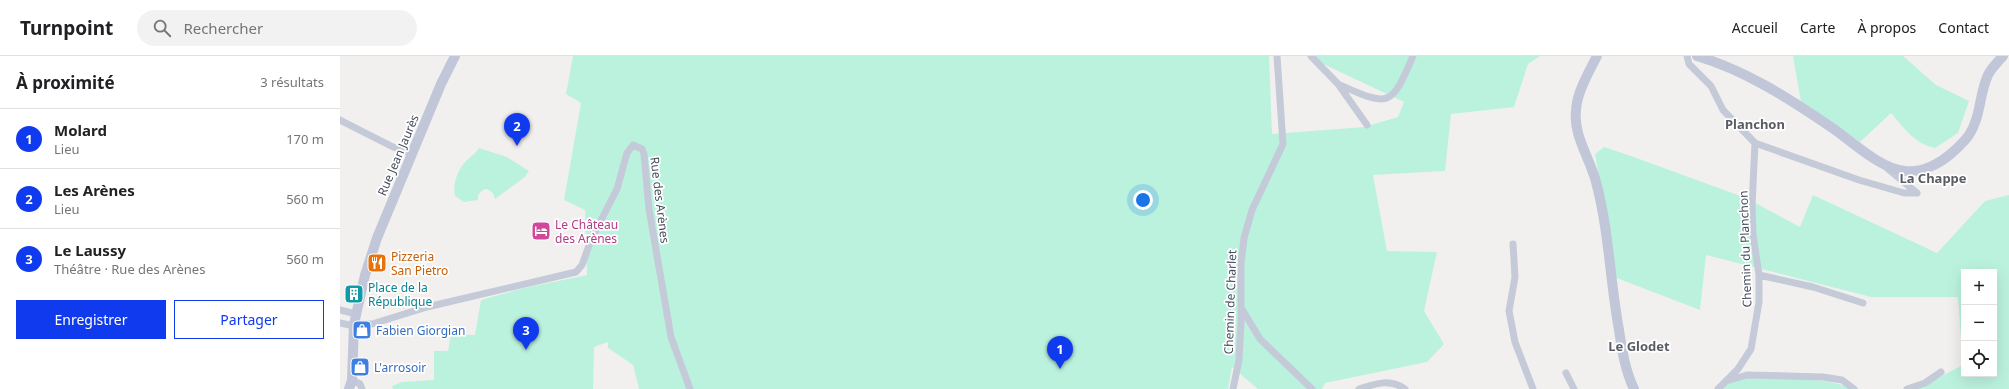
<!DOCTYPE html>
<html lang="fr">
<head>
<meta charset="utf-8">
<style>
  :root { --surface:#fff; --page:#f2f2f2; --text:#202124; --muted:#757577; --line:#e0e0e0; --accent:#0f3aed }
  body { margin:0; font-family:"Noto Sans",sans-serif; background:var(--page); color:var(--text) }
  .controls { position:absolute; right:12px; bottom:12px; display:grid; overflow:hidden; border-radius:0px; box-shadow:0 4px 16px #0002 }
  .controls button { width:36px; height:36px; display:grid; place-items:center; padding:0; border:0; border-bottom:1px solid var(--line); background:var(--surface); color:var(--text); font:20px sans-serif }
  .you { position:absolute; left:803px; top:144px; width:14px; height:14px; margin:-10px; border:3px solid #fff; border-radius:50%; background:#1a73e8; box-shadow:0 0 0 6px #1a73e833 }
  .badge { display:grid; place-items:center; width:26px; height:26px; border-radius:50%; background:var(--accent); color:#fff; font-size:13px; font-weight:700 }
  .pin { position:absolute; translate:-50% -33px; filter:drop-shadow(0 1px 2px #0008) }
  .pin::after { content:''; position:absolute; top:21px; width:14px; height:12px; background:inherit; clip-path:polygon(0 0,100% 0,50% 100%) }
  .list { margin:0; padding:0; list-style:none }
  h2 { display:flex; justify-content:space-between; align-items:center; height:52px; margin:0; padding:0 16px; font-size:17px }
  h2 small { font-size:13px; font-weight:400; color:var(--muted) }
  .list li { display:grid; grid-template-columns:26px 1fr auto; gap:12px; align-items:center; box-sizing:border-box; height:60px; padding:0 16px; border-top:1px solid var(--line) }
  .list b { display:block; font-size:15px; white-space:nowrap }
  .list p { margin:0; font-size:13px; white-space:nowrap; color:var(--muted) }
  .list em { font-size:13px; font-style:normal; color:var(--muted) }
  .actions { display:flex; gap:8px; padding:12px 16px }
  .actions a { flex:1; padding:9px 0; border:1px solid var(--accent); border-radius:0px; text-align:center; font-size:14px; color:var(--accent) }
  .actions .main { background:var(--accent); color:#fff }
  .icon { flex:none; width:22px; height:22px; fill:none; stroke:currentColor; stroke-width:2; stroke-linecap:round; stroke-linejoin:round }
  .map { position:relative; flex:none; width:1669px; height:333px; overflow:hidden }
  header { display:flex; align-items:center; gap:24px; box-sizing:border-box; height:56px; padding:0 20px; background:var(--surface); border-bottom:1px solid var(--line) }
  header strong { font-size:19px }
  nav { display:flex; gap:22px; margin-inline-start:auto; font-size:14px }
  .search { width:280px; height:36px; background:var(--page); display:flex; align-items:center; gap:10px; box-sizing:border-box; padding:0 14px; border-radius:22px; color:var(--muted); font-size:15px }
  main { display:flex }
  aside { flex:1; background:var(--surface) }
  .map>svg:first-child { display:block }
  .green { fill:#bbf2de; fill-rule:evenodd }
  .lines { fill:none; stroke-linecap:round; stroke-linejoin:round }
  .street { stroke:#c5cad8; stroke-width:7 }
  .secondary { stroke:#c1c7d9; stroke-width:10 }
  .labels { text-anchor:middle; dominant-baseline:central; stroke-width:3.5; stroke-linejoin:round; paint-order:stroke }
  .street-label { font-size:12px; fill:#464d5e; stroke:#fff }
  .hotel-label { font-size:12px; fill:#b23c85; stroke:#fff; text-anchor:start }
  .food-label { font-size:12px; fill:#c56008; stroke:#fff; text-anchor:start }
  .culture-label { font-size:12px; fill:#0d838f; stroke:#fff; text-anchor:start }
  .shop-label { font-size:12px; fill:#366cbe; stroke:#fff; text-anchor:start }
  .neighbourhood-label { font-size:13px; font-weight:bold; fill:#5b5d65; stroke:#fff }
</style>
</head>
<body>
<header>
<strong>Turnpoint</strong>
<div class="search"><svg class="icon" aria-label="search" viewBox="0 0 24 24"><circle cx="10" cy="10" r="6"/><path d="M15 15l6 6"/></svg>Rechercher</div>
<nav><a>Accueil</a><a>Carte</a><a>À propos</a><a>Contact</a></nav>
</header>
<main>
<aside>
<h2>À proximité<small>3 résultats</small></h2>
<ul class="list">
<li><span class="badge">1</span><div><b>Molard</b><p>Lieu</p></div><em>170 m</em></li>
<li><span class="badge">2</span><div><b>Les Arènes</b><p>Lieu</p></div><em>560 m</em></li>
<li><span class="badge">3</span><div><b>Le Laussy</b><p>Théâtre · Rue des Arènes</p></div><em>560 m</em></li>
</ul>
<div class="actions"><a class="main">Enregistrer</a><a>Partager</a></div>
</aside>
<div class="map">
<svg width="1669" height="333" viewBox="0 0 1669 333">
  <rect width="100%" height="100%" fill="#f2f0ef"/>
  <!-- green -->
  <path class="green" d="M233,0h696l3,78 92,-7 34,-10 6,-15 -83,-39 -6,-7h225l-12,8 -14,43 -63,7 -6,57 -72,4 14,76 50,1 -13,59 20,33 -17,18 -102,21 -3,6h-64l-26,-22 -4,22h-589l-6,-24 -25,-17v-6l-14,5 -1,42h-200l-1,-3 10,-4 32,-2v-29h14l3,-17 24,1 6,-35 43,-12 63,-13 -2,-65 -21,-10 17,-97 -15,-9z
    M1453,0h110l33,29 33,16 -11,32 -23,15c-20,-4 -31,-20 -44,-35l-31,29 -59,-40z
    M1264,91l27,9 115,42 54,29 13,-32 124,58 48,-52 24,-6v194h-93l47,-24 -5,-68h-87l-165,-42 -6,55 -86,-33 -3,-34 -16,-89zM1624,216h30v102h-30z
    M139,92l28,9 22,14 -4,6 -30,22 -2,-6 -6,-4 -4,1 -5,5v5l-14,2 -9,-6c-3,-11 3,-27 11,-35 4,-4 10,-8 13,-13z
    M1402,322c24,1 91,-2 108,11h-129l1,-3z"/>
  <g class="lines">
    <!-- street -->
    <path class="street" d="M971,0l27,28 29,41
      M1347,0l2,8 22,22 12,24 32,33 104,37 45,13h13
      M998,28c51,23 53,24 75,-28
      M0,64l53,27 20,7
      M1547,112l30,25
      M1173,188l2,33 -6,34 6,31 18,47
      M1419,219l54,12 50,16
      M902,253l18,30 52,50
      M0,254l16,4
      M0,267l14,3
      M14,268h18l55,-17 149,-35 6,-7 9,-25 26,-51 10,-36 6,-8 9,4 2,5 5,55 22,128 19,52
      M1226,317l8,16
      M12,324l8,4 2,5
      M1386,325l21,-6 76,2 19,3 12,9
      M893,333l6,-29 2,-38v-58l3,-26 8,-28 31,-66 -6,-88
      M1019,333c16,-5 31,-11 46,0
      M1378,333l20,-20 13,-20 8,-47v-27l-6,-41 -1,-28 3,-63
      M1567,333l18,-6 16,-11"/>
    <!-- secondary -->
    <path class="secondary" d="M1257,0c-8,16 -20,36 -21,54 -3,26 14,48 20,72 13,48 14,99 23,148 3,20 6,40 15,59
      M1357,0c47,14 90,41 131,69 22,14 51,44 77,46 18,2 36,-8 49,-20 5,-5 11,-10 15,-16 12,-18 10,-41 19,-60 4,-8 10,-13 15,-19
      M9,333l3,-9 2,-56 11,-49 12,-37 64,-154 14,-28"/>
  </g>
  <!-- icons -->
  <defs>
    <symbol id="hotel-square" viewBox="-11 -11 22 22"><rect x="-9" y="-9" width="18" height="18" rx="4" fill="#d1479c" stroke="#fff"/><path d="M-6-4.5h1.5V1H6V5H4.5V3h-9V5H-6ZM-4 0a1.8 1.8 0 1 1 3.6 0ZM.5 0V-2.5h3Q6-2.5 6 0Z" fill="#fff"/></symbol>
    <symbol id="restaurant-square" viewBox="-11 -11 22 22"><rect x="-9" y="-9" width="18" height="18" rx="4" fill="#e8710a" stroke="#fff"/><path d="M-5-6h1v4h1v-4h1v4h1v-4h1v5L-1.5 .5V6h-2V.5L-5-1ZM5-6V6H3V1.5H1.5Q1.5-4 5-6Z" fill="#fff"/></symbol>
    <symbol id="building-square" viewBox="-11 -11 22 22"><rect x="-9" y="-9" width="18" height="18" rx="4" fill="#0f9aa8" stroke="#fff"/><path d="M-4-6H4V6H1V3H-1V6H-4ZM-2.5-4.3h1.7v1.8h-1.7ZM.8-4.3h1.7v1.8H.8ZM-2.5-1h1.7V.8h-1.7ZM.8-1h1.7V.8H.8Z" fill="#fff"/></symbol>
    <symbol id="shop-square" viewBox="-11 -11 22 22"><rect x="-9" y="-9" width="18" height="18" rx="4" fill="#3f7fe0" stroke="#fff"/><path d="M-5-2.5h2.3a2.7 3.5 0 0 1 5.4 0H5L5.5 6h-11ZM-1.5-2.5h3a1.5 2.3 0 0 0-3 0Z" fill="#fff"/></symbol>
  </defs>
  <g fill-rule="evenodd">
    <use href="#hotel-square" x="190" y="164" width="22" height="22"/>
    <use href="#restaurant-square" x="26" y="196" width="22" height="22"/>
    <use href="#building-square" x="3" y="227" width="22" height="22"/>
    <use href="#shop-square" x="11" y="263" width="22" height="22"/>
    <use href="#shop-square" x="9" y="300" width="22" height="22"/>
  </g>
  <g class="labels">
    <!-- street labels -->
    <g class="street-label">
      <text transform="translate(58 99) rotate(-67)">Rue Jean Jaurès</text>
      <text transform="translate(320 144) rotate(83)">Rue des Arènes</text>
      <text transform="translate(1405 193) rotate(-92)">Chemin du Planchon</text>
      <text transform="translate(890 246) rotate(-88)">Chemin de Charlet</text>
    </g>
    <!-- hotel labels -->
    <g class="hotel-label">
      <text x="215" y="168">Le Château<tspan x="215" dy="14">des Arènes</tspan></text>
    </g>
    <!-- food labels -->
    <g class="food-label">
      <text x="51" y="200">Pizzeria<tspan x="51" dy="14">San Pietro</tspan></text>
    </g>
    <!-- culture labels -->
    <g class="culture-label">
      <text x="28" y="231">Place de la<tspan x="28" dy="14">République</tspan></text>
    </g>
    <!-- shop labels -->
    <g class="shop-label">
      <text x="36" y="274">Fabien Giorgian</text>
      <text x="34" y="311">L'arrosoir</text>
    </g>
    <!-- neighbourhood labels -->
    <g class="neighbourhood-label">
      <text x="1415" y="68">Planchon</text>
      <text x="1593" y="122">La Chappe</text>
      <text x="1299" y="290">Le Glodet</text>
    </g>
  </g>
</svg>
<div class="controls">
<button>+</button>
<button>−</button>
<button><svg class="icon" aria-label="locate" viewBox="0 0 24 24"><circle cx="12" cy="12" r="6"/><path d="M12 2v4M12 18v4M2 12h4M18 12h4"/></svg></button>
</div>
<div class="you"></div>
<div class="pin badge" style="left:720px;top:313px">1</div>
<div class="pin badge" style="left:177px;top:90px">2</div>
<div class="pin badge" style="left:186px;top:294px">3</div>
</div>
</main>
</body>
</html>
